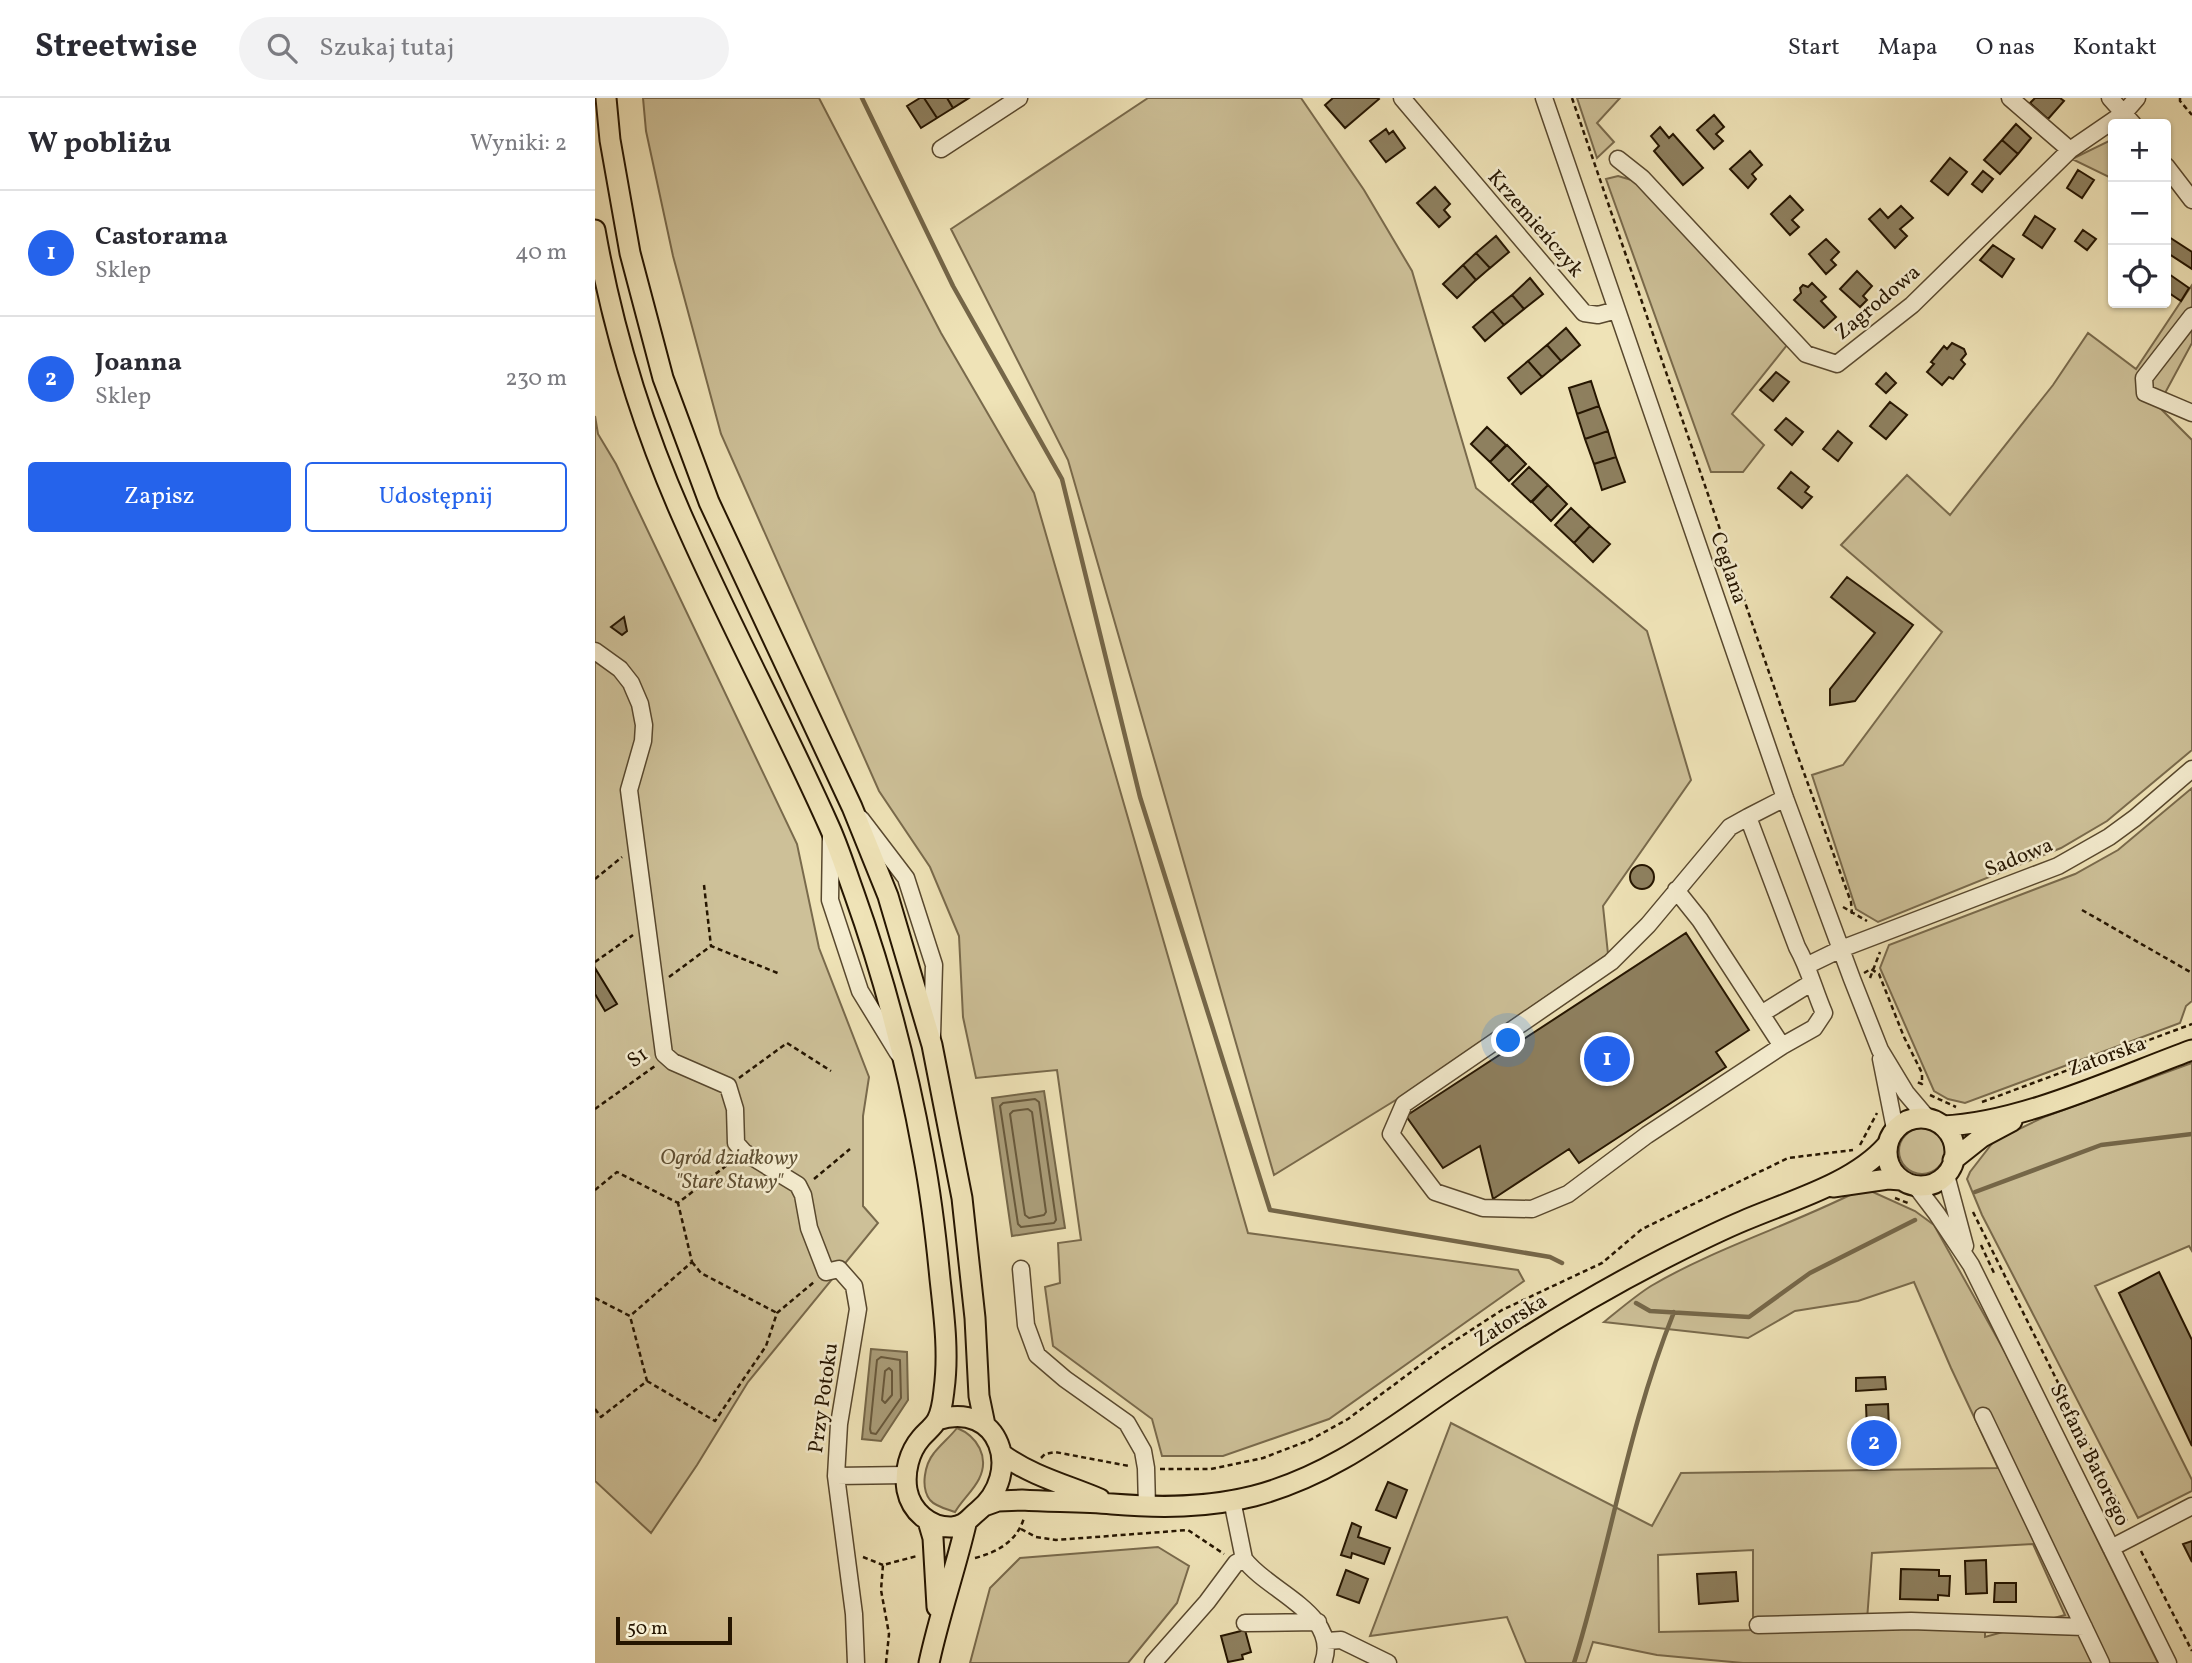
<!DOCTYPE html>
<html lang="pl">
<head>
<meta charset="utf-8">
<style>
  :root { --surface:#fff; --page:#f2f2f3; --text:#2b2b33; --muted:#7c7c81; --line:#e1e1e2; --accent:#2563eb }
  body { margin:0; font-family:Vollkorn,serif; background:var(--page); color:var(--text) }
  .controls { position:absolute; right:21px; top:21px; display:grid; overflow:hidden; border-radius:7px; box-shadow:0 2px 5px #0004 }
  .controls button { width:63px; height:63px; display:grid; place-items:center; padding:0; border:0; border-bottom:2px solid var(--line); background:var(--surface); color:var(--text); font:35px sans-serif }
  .scale { position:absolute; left:21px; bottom:18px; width:116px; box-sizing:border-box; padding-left:7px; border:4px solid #251500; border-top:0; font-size:19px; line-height:24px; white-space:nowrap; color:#251500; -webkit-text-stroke:5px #f5edd0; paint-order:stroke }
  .you { position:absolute; left:914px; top:943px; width:24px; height:24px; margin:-18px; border:5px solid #fff; border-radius:50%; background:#1a73e8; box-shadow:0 0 0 10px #1a73e833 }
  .badge { display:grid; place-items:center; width:46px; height:46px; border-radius:50%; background:var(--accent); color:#fff; font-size:23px; font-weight:700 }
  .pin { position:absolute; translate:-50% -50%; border:4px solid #fff; box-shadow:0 2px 7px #0006 }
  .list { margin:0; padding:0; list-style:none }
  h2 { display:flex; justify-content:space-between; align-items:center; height:91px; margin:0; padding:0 28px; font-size:30px }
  h2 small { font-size:23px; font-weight:400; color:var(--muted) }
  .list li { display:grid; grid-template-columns:46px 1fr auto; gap:21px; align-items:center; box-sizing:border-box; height:126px; padding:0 28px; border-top:2px solid var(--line) }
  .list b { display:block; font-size:26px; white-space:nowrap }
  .list p { margin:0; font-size:23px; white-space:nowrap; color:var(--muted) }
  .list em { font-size:23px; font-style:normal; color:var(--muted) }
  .actions { display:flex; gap:14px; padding:21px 28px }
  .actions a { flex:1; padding:16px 0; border:2px solid var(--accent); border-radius:7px; text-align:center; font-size:24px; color:var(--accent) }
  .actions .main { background:var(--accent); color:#fff }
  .icon { flex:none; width:38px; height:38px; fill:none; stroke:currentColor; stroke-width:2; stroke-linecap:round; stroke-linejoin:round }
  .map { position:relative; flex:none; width:1597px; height:1565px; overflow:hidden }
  header { display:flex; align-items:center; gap:42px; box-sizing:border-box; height:98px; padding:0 35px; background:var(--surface); border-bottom:2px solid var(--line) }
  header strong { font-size:33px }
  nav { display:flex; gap:38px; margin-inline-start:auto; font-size:24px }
  .search { width:490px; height:63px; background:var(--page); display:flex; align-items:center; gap:18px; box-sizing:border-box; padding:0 24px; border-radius:38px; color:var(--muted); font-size:26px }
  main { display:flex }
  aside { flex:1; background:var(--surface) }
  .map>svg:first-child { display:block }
  .green { fill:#cdc098; stroke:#796a4c; stroke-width:2; fill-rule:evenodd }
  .water { fill:#aa9d79; stroke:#756749; stroke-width:2 }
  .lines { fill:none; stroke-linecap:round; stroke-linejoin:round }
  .shore { stroke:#68593c; stroke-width:2 }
  .stream { stroke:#756749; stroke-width:4.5 }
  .building { fill:#8e805f; stroke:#251500; stroke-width:2 }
  .minor-casing { stroke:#58482e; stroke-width:19 }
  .major-casing { stroke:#251500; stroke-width:23 }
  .path { stroke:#251500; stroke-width:2.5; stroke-dasharray:5 3.5; stroke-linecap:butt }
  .minor { stroke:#f5edd0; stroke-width:16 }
  .major { stroke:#efe3b7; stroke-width:19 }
  .labels { text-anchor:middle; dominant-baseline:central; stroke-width:5; stroke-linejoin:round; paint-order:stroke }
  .street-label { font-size:21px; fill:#251500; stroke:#f5edd0 }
  .park-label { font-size:21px; font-style:italic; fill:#605135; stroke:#f5edd0 }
</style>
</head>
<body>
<header>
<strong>Streetwise</strong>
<div class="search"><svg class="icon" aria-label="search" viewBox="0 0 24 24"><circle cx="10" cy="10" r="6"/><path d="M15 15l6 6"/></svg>Szukaj tutaj</div>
<nav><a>Start</a><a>Mapa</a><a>O nas</a><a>Kontakt</a></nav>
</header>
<main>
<aside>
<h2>W pobliżu<small>Wyniki: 2</small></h2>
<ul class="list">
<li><span class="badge">1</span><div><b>Castorama</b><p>Sklep</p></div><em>40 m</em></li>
<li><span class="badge">2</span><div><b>Joanna</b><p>Sklep</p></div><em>230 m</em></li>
</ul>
<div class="actions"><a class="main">Zapisz</a><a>Udostępnij</a></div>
</aside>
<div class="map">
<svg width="1597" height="1565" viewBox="0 0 1597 1565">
  <rect width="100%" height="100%" fill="#efe3b7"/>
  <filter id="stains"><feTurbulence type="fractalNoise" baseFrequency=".00286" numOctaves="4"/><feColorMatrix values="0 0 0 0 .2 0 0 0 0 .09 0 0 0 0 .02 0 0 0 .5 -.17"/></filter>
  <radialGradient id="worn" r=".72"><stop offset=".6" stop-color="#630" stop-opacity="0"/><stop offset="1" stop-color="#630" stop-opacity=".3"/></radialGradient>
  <!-- green -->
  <path class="green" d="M48,0h176l122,235 93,160 214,740 270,37 6,11 -195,138 -106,37h-61l-10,-37 -99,-73 -8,-59 15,-4 -2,-40 23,-3 -24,-170 -81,8 -13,-61 -4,-81 -29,-69 -51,-76 -158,-357 -48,-178 -27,-125z
    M553,0h153l63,92 48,81 64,217 171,143 44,149 -88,126 5,48 -209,144 -125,77 -206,-715 -117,-231z
    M982,0h43l-23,25 17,19 -17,16z
    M1518,41v40l-41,-20z
    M1023,78l17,5 152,164 -55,69 32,31 -21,27h-32l-105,-293z
    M1597,187v58l-34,63 34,34v310l-85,71 -46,27 -183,74 -22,-13 -44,-134 31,-10 99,-133 -101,-87 66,-70 43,40 103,-130 35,-52 48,36z
    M0,318l3,18 18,30 181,380 22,104 50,129 -6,39v90l15,17 -130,159 -51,83 -46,68 -56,-52z
    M1597,690v213l-6,5 -6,17 -215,80 -17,-4 -14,-8 -54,-123 9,-23 186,-71 43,-24z
    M1597,965v188l-3,-5 -94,40 97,194v11l-54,27 -156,-303 -15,-36 3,-7 24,-31 50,-24z
    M1304 1053a23 23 0 1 1 46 0a23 23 0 1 1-46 0Z
    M1269,1090l51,23 19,14 72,129 152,309h-415l-86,-8 -64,-13 -7,21h-60l-19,-46 -137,19 81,-213 201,103 29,-53 317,-5 -47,-100 -37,-86 -56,19 -63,10 -47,27 -144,-16c15,-12 31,-26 47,-36 68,-40 144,-62 213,-98zM1438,1446l32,71 -80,22v-10l-118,-7 5,-67zM1158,1452v80l-94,2 -1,-77z
    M362,1330c20,8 33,29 22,51 -6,12 -17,21 -24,33 -8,-3 -19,-5 -25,-12 -10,-13 -5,-36 4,-47 7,-9 16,-16 23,-25z
    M563,1449l31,19 -12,37 -49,60h-158l20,-75 30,-30z"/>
  <!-- water -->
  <path class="water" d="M449,993l21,137 -53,8 -20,-138z
    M276,1251l36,3 1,48 -27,41 -19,-2z"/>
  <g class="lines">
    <!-- shore -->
    <path class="shore" d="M440,1001l4,3 17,118 -2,3 -33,4 -3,-3 -18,-118 3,-3z
      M433,1011l4,3 14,100 -2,3 -15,3 -4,-3 -15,-101 3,-3z
      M286,1259l19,3 1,38 -25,36 -5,-1 -1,-4 7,-69z
      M294,1270l3,3v24l-7,8 -3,-3 3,-29z"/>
    <!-- stream -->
    <path class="stream" d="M267,0l91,188 109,193 78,318 130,413 280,47 12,6
      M1380,1094l126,-47 91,-11
      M1041,1205l14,8 99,6 61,-44 105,-53
      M979,1565c36,-116 54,-237 100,-351"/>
  </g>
  <!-- building -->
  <path class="building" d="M325,0h4l13,20 -16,10 -14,-22z
    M329,0h23l6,10 -16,10z
    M352,0h22l-16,10z
    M738,0h45l1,1 -34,29 -20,-23z
    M1440,0h25l4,3 -16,18 -18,-16z
    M1119,17l10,12 -8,7 7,7 -9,8 -17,-19z
    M1421,26l15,14 -13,16 -16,-14z
    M1065,29l9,11 4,-4 30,34 -20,17 -29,-34 5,-5 -8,-10z
    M791,31l3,5 4,-3 12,17 -19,14 -16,-21z
    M1407,42l16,14 -18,20 -16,-14z
    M1155,53l12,14 -10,9 4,5 -8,9 -18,-19z
    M1355,60l17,14 -19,23 -17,-14z
    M1483,72l16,10 -12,18 -15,-10z
    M1388,73l10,8 -11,13 -10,-8z
    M840,89l15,17 -6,6 6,7 -11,10 -22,-24z
    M1195,98l13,14 -11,10 7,7 -9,8 -19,-21z
    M1306,108l12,12 -13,11 7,7 -12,12 -26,-29 11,-10 8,9z
    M1440,118l20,13 -13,19 -19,-13z
    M1488,132l13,9 -9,11 -12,-9z
    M901,138l13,16 -19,16 -14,-15z
    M1574,139l23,15v17l-26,-17v-11z
    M1231,141l13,13 -8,8 5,5 -10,9 -17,-20z
    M1398,147l21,14 -12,18 -22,-17z
    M881,155l14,15 -14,12 -13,-15z
    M868,167l13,15 -19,18 -14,-14z
    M1262,173l15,15 -9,10 4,4 -7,7 -20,-18z
    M1571,174l23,16 -8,13 -15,-10z
    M935,180l13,16 -19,15 -12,-14z
    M1217,185l14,14 -5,4 15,16 -12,11 -30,-28 7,-7 -1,-5 3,-3 5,2z
    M917,197l12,14 -20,16 -12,-14z
    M897,213l12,14 -19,16 -12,-14z
    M971,230l14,17 -19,16 -14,-16z
    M1357,245l12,6 2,5 -5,6 4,4 -12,15 -4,-2 -7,8 -15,-13 7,-8 -3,-2 13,-16 3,3z
    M952,247l14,16 -19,16 -14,-16z
    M933,263l14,16 -21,17 -13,-16z
    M1181,274l13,10 -16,19 -13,-11z
    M1291,275l10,10 -10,10 -10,-9z
    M996,283l8,25 -22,8 -8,-26z
    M1295,304l17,13 -21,24 -16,-13z
    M1004,308l9,25 -23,8 -8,-25z
    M1191,320l17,14 -11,13 -17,-15z
    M892,329l19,18 -16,17 -19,-18z
    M1013,333l8,26 -22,7 -9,-25z
    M1243,333l14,12 -14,18 -15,-12z
    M912,347l19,19 -17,17 -19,-19z
    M1021,359l9,25 -23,8 -8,-26z
    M934,369l19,18 -17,17 -19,-18z
    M1196,374l18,15 -4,5 7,5 -10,11 -24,-20z
    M953,387l19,19 -16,17 -19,-19z
    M976,410l19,18 -16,17 -19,-18z
    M995,428l20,18 -17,18 -19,-19z
    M1252,479l66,48 -58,76 -25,4v-16l45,-56 -44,-36z
    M29,519l3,14 -5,4 -11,-8z
    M1035 779a12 12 0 1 1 24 0a12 12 0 1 1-24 0Z
    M1091,835l63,97 -33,22 10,15 -147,96 -10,-14 -76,50 -13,-53 -37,22 -37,-52z
    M0,870l22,36 -12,7 -10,-17z
    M1564,1174l33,68v106l-73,-153z
    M1290,1279l1,12 -30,2v-13z
    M1293,1306l2,51 -22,1 -2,-51z
    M793,1384l19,8 -11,28 -20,-8z
    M757,1425l9,4 -3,10 32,11 -6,16 -32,-11 -1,5 -10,-3z
    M1597,1443v21l-9,-18z
    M1391,1462l1,33 -21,1 -1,-33z
    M1306,1471l38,1v6h11l-1,20 -11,-1v5l-38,-1z
    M751,1472l22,9 -9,24 -22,-8z
    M1141,1474l2,29 -39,3 -2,-30z
    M1400,1485h21v19h-22z
    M650,1532l6,22 -9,3 1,4 -15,3 -7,-26z"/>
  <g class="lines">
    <defs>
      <path id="minor" d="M807,0l182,215 14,2 19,-5
        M949,0l241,700 67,181 28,71 26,43 22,26
        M1415,0l60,52
        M1515,0l23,26
        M346,51l78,-51
        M1023,61l24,19 164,176 31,10 75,-59 158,-155 54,-37 13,-15
        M1571,68l26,34
        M1597,218l-48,62 1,15 47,20
        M0,553l25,18 11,14 9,21 4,21 -1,16 -14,49 35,264 9,8 55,24 7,23 1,34 8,9 54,33 5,10 6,33 17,44 13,-3 15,17 4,23 -19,115 -3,52 18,138 2,49
        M1153,719l49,130c12,21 17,43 27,66l-10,15 -32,18 -135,89 -79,59 -36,15 -49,-1 -48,-16 -44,-58 13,-30 207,-142 37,-37 82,-98z
        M1153,719l37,-19
        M266,721l45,59 28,87 -2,71
        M236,737l-1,65 30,91 38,62
        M1081,792l24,30 82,126
        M1213,867l33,-16 217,-83 51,-29 26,-19 57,-49
        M1166,916l50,-31
        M1286,961l14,70
        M1351,1077l19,71
        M1320,1087l22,29 34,51 197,398
        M426,1171l5,56 11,30 28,24 62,44 16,28 3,17 1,39
        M1388,1318l118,247
        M241,1378l70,-1
        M1516,1450l81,-42
        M649,1461c24,33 97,55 79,104
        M650,1525l73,-1
        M1163,1527l153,-4 173,6
        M732,1543l14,-1 47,23
        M558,1565l54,-61 29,-39 8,-4 -12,-59"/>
      <path id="major" d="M11,0l4,42 20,113 33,125 46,124 143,305 36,89 44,149 30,153 13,120 4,78 6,29
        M0,132c18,101 49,202 91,295 45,102 98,200 143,301 10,22 17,45 25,67 30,84 53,172 69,260 8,42 13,84 17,126 4,36 9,74 4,111 -1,9 -2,21 -7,30 -4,7 -11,12 -16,18 -12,14 -17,34 -14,52 4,21 23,38 45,37 13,-1 16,-8 26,-16 46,-38 22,-111 -41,-91
        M1292 1054a34 34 0 1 1 68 0a34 34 0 1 1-68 0Z
        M1348,1028c78,-3 175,-49 249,-76
        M1358,1062l29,-23 30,-16
        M1238,1089l55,-8 13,1
        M408,1357c29,21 64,30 97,44
        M389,1408l14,-5 24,-1c30,2 60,1 90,4 48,4 95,4 142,-8 84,-22 142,-73 212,-119 66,-45 134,-86 205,-122 24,-12 48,-24 72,-34 46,-20 110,-37 144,-76
        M333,1423l5,17 4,69
        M334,1565c10,-47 26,-92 37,-139"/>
    </defs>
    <!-- minor casing -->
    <use href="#minor" class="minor-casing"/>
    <!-- major casing -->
    <use href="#major" class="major-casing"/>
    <!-- path -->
    <path class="path" d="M977,0l224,653 55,151 1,12
      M1585,0v3l12,14
      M0,781l27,-22
      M109,787l7,61
      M1248,809l24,14
      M1487,812l110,63
      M0,864l38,-27
      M1269,875l7,-4 8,5 25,63 18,36v11l-5,-2
      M74,879l42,-31 69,28
      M1275,880l10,-26
      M144,980l48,-35 44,28
      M1335,997l26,12
      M1387,1004l210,-78
      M0,1011l60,-43
      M1265,1047l17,-32
      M219,1081l36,-30
      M0,1092l22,-18 61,31 53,-41
      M1300,1100l13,5
      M1378,1114l155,311
      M1386,1147l13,28
      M97,1164l9,11 76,40
      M0,1200l35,18 62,-54 -14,-59
      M52,1283l68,40 51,-75 11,-33 37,-31
      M0,1311l6,8 46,-36 -17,-65
      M446,1360l4,-4 10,-2 74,14
      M565,1371h51l52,-11 47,-18 38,-21 94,-70 60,-39 100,-47 40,-34 146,-71 65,-8
      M426,1431l15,8 20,3 132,-10 36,24
      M1546,1453l51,100
      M268,1459l20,8
      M380,1460c23,-6 42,-17 49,-40
      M291,1565l3,-29 -8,-44 2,-25 34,-9"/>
    <!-- minor -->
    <use href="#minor" class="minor"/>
    <!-- major -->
    <use href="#major" class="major"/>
  </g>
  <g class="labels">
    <!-- street labels -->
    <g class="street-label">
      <text transform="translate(940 126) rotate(49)">Krzemieńczyk</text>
      <text transform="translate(1283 205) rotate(-40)">Zagrodowa</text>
      <text transform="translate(1133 470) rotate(71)">Ceglana</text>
      <text transform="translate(1424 760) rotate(-22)">Sadowa</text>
      <text transform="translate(1512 959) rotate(-20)">Zatorska</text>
      <text transform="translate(43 960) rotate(-36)">S1</text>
      <text transform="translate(916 1223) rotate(-32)">Zatorska</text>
      <text transform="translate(229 1300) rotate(-82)">Przy Potoku</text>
      <text transform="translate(1494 1357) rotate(64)">Stefana Batorego</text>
    </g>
    <!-- park labels -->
    <g class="park-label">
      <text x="134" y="1060">Ogród działkowy<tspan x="134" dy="24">"Stare Stawy"</tspan></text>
    </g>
  </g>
  <rect width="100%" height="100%" filter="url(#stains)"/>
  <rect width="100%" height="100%" fill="url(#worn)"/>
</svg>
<div class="controls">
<button>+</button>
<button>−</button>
<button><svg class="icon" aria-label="locate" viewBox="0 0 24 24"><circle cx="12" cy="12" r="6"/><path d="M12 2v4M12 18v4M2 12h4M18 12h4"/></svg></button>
</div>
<div class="scale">50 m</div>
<div class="you"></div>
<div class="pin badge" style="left:1012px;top:961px">1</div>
<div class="pin badge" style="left:1279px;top:1345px">2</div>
</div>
</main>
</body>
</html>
